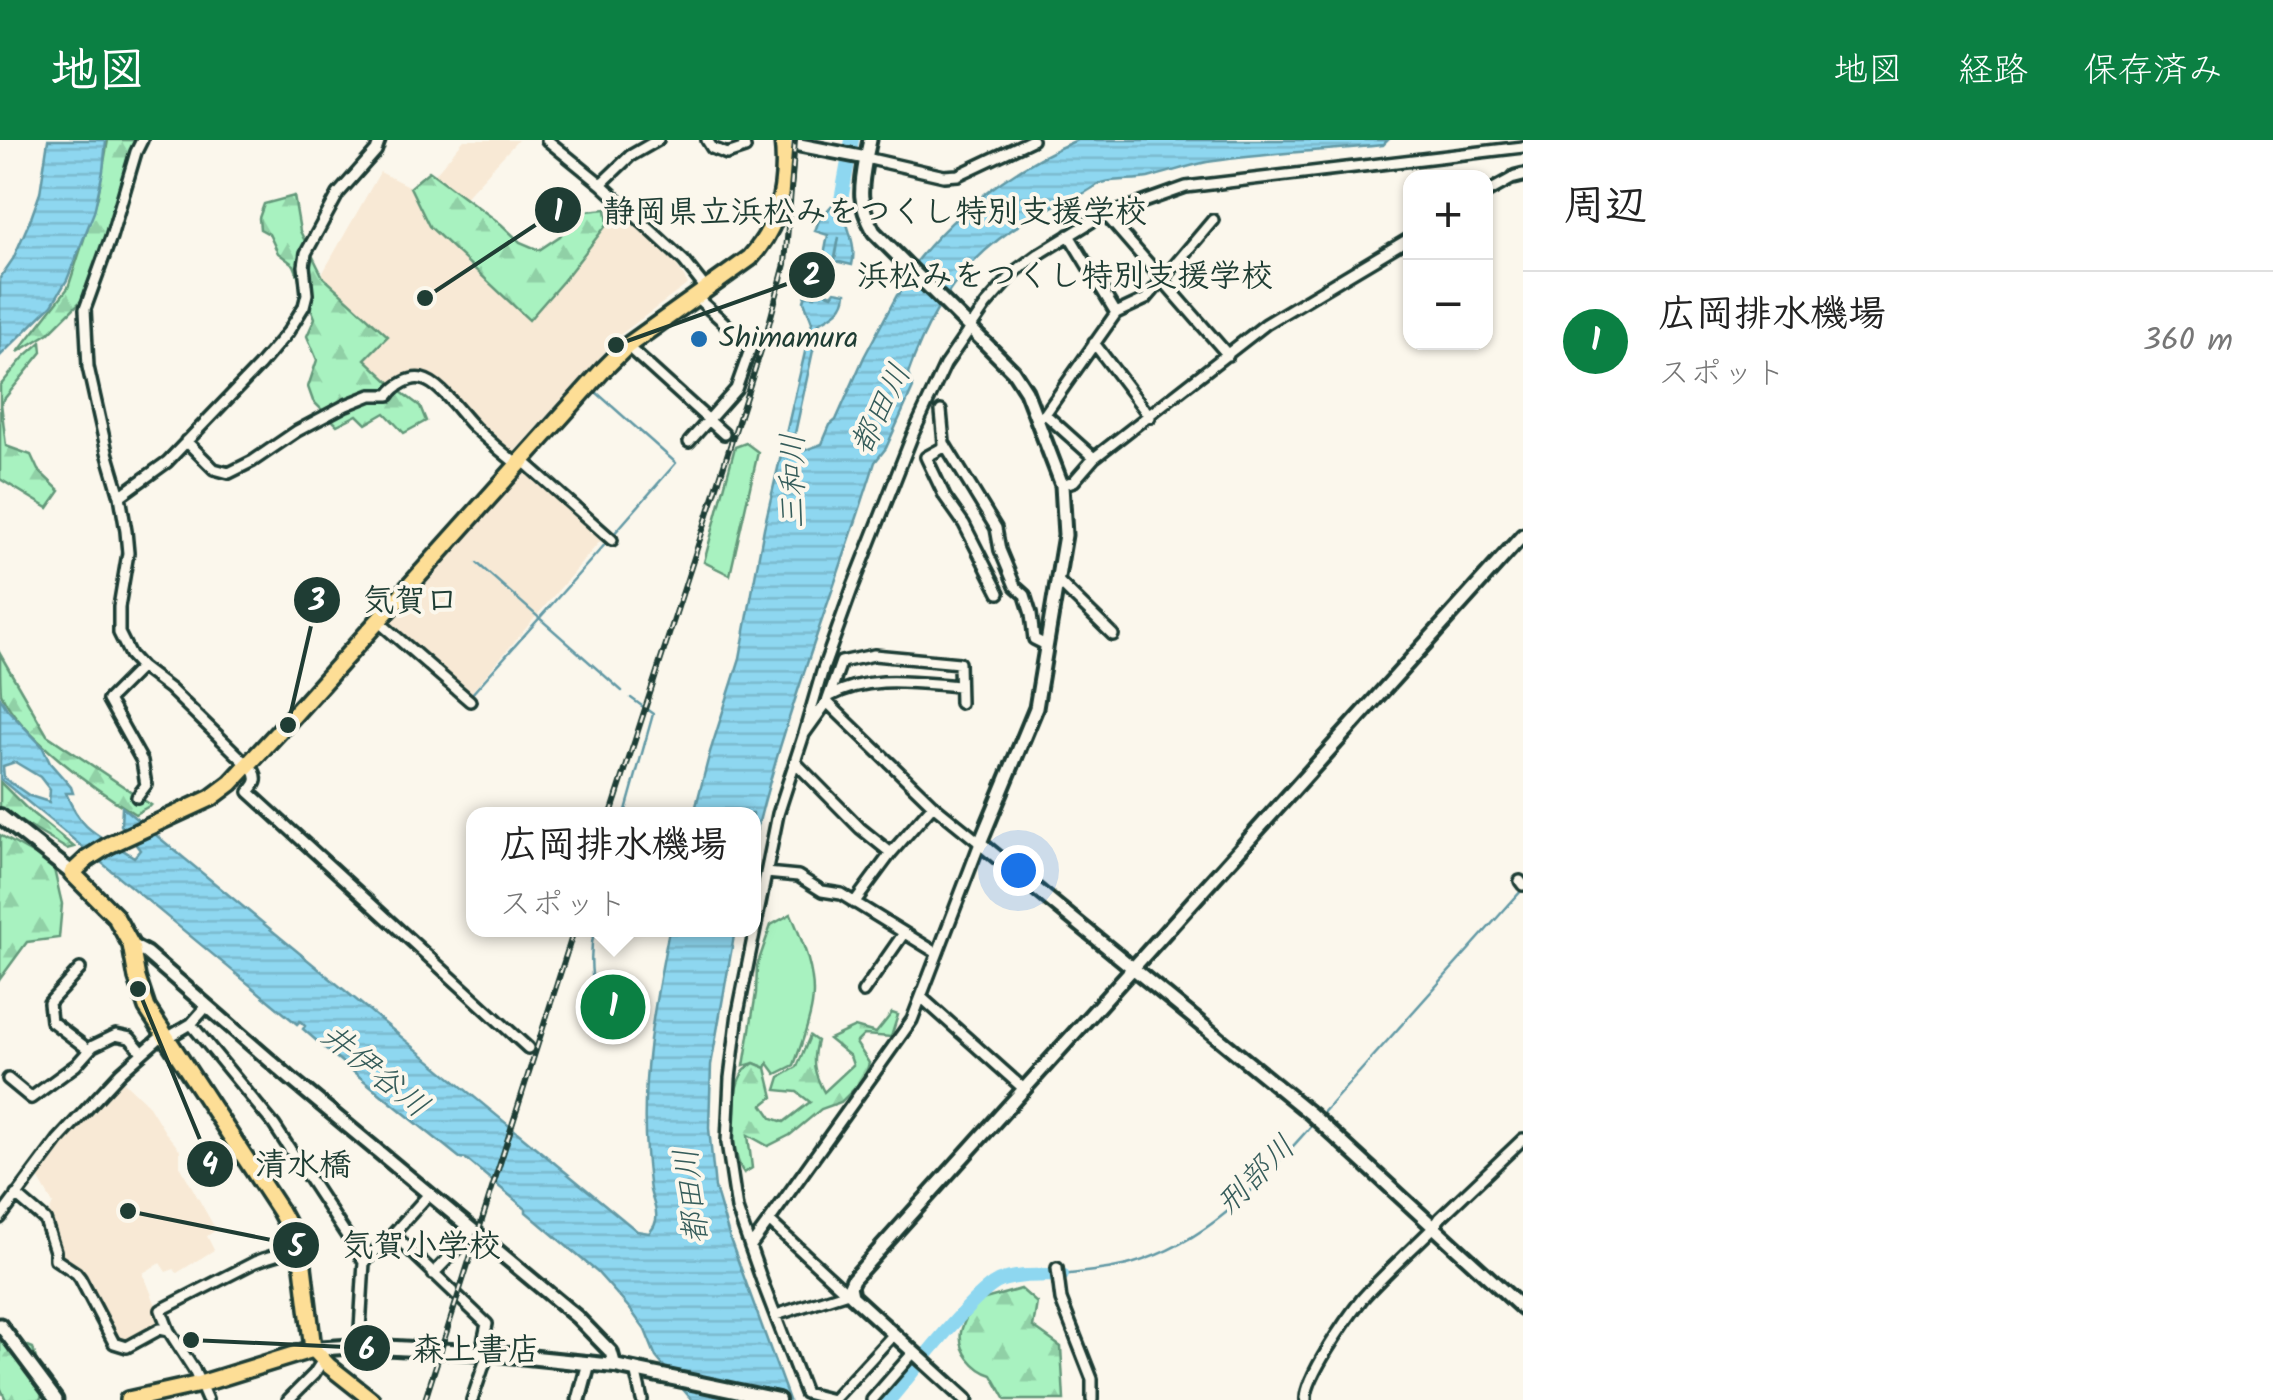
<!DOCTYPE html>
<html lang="ja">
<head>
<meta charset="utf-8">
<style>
  :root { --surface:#fff; --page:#f2f2f2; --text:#222; --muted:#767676; --line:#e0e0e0; --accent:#0b8043 }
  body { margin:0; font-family:Kalam,"Klee One",sans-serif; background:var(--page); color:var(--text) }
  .controls { position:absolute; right:30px; top:30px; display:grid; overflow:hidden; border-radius:20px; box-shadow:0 2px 8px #0004 }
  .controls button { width:90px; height:90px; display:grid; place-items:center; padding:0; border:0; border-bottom:2px solid var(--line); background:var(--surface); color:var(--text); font:50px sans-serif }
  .you { position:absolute; left:1018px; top:730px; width:35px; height:35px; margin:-25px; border:8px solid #fff; border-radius:50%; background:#1a73e8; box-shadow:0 0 0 15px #1a73e833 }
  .badge { display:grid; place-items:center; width:65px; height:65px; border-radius:50%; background:var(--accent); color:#fff; font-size:32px; font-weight:700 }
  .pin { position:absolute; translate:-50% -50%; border:5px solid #fff; box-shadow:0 2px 10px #0006 }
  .popup { position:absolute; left:466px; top:667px; width:295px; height:130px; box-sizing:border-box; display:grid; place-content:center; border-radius:20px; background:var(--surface); filter:drop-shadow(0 2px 8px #0005); font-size:32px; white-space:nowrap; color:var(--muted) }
  .popup b { font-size:38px; color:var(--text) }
  .popup::after { content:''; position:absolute; left:50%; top:100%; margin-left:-20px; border:20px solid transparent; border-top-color:var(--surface) }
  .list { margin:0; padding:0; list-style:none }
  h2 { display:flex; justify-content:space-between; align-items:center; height:130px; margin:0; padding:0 40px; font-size:42px }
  h2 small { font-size:32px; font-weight:400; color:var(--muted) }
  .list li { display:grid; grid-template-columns:65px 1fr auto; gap:30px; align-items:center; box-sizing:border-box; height:140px; padding:0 40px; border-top:2px solid var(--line) }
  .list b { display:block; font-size:38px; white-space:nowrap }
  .list p { margin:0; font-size:32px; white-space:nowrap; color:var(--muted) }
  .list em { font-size:32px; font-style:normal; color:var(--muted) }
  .map { position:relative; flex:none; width:1523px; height:1260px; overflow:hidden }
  header { display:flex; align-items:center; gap:60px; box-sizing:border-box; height:140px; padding:0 50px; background:var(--accent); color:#fff }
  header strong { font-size:48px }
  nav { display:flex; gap:55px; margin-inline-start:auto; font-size:35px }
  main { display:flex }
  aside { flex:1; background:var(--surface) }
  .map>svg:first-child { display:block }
  .built { fill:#f8e9d5 }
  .grass { fill:#a8f2c0; stroke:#64987a; stroke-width:2.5 }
  .forest { fill:url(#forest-firs); stroke:#64987a; stroke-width:2.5 }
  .water { fill:url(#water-rules); stroke:#6299a5; stroke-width:2.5; fill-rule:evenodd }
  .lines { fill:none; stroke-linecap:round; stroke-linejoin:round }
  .stream { stroke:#6299a5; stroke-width:2.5 }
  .river { stroke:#8ed7f0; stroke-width:14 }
  .minor-casing { stroke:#1f3d34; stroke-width:16 }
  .tertiary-casing { stroke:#1f3d34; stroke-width:19 }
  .secondary-casing { stroke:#1f3d34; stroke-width:20 }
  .primary-casing { stroke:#1f3d34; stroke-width:21 }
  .trunk-casing { stroke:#1f3d34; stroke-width:22 }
  .minor { stroke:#fbf7ec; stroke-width:9 }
  .tertiary { stroke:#fbf7ec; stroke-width:11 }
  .secondary { stroke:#fbf7ec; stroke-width:12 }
  .primary { stroke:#fdde96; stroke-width:14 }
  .trunk { stroke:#fdde96; stroke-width:15 }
  .rail-casing { stroke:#1f3d34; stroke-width:6 }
  .rail { stroke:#fbf7ec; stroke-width:2.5; stroke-dasharray:8; stroke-linecap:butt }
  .poi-dot { fill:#1f6fb2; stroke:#fbf7ec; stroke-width:4 }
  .labels { text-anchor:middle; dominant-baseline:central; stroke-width:8; stroke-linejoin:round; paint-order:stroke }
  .poi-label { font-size:30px; fill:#1f3d34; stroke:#fbf7ec; text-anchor:start }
  .water-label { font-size:32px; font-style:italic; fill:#355c5a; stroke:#fbf7ec }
  .leader { fill:none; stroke:#1f3d34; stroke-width:4 }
  .callout-dot { fill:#1f3d34; stroke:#fbf7ec; stroke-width:4 }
  .mark-label { font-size:30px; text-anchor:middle; font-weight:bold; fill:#fff }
  .callout-label { font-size:32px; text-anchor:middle; font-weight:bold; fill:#1f3d34; stroke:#fbf7ec; stroke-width:8; stroke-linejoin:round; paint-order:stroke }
</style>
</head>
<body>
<header>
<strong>地図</strong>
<nav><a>地図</a><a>経路</a><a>保存済み</a></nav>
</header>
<main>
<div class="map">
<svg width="1523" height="1260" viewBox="0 0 1523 1260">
  <defs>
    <pattern id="forest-firs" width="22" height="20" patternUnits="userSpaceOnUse" patternTransform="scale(2.5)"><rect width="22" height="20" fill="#a8f2c0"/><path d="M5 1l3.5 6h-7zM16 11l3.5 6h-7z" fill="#90d0a6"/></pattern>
    <pattern id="water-rules" width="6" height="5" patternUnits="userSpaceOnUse" patternTransform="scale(2.5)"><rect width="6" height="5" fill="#8ed7f0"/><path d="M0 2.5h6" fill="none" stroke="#7ab9ce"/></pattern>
  </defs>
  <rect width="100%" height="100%" fill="#fbf7ec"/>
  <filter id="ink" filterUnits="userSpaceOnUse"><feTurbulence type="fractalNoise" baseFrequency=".01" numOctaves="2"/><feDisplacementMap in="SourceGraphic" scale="20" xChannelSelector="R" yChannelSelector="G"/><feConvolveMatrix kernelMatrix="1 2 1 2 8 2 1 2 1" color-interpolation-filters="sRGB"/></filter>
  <g filter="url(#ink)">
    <!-- built -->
    <path class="built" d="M464,0h54l-84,91 86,80 90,-96 28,11 37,36 13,22 -67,50 -108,119 -85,-79 -33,13 -30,-29 22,-21 -66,-61 59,-104 30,15 25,-13z
      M523,331l79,68 -132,155 -80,-72z
      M122,940l27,26 16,26 15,18v16l36,64 -9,6 7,14 -37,23 -3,-4 -8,3 -6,-9 -17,10 21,52 -4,-1 -34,20 -10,-4 -37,-68 -21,-15 -11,-39 6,-14 -17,-30 30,-36z"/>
    <!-- grass -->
    <path class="grass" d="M746,303l12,9 -28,123 -26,-13 31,-115z
      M791,774c11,26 26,61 21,91 -3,20 -11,40 -18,60l-18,9 -8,-11 -2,5 -12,-5 -10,3 12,-73 1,-27 14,-41z"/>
    <!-- forest -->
    <path class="forest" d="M108,0h34l-55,155 -38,38 -31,19 50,-64 30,-92z
      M429,31l72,53 19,18 19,8 21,-14 17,-24 29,-3 2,14 -45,58 -34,39 -100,-94 -19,-39z
      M294,56l6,35 23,46 65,59 -23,23 32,30 23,17 6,15 -22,12 -19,-20 -19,11 -9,-9 -20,10 -24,-24 -5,-14 9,-27 -10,-24 8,-18 -21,-53 -16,-12 -9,-19 -9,-5 -1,-11 5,-14z
      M41,202l1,10 -41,51 5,43 25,9 7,15 22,21 -12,17 -48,-29v-93l24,-29z
      M0,514l47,81 104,70 -16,9c-39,-24 -116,-79 -134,-121 -1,-11 -1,-27 -1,-39z
      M0,642l27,27 47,38 -7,2 -67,-40z
      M0,695l53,30 9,39 -3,34 -32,4 -27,37z
      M892,873l6,2 -7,22 -27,-2 -8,8 13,20 -3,10 -10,14 -15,15 -20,7 -31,26 -22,11 -20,-11 4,33 -8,5c-14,-19 -14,-78 -2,-99 2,-4 8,-8 12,-11l12,5 7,29 -10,8 9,13 12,4 26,-20 -13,-10 -21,-2 4,-13 17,-10 13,-31 7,5c-6,20 -3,33 7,51l29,-27 -3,-9 -21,-17 26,-12 21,6z
      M1021,1149l16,14 -4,24 28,20 3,53h-58l-14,-25c-17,-5 -34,-24 -31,-43 2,-10 9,-21 13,-30z
      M0,1195l33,13 11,42 -4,10h-34l-6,-13z"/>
    <!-- water -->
    <path class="water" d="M48,0h58l-3,31 -9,41 -27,68 -15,25 -52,51v-78l13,-19 18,-41 9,-25z
      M1077,0h311l-5,5c-58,6 -118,8 -176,17 -20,4 -39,11 -59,16 -15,3 -31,0 -46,5 -7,2 -13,8 -20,11 -90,33 -143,90 -174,180l5,14 -27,60 -11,14c-40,128 -91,253 -122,384v-32h-59l16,-62 30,-94 24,-130 48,-206 -8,-21 4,-13v7l7,1 2,-7 15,6 3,-4 11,2c-1,17 -14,22 -27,30l-25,115 2,11 4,3 22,-8 8,-19 6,-5 28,-63 33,-62 4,-3c3,-19 16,-32 28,-46 41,-46 92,-82 148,-106z
      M843,50c-5,28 16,48 9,75l-17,-4 4,-24 -9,46 -11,-2 9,-46 -13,-4 4,-11 14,-16v8l2,-10z
      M0,557l7,12 35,37 8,17 21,24 2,6h-7c16,41 35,42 68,64l6,-7 -19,-25 1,-18 515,424 12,2c4,-5 6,-6 7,-13 2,-9 -4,-20 -6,-30 -2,-12 -3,-25 -4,-38 -6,-75 9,-149 23,-222h66l-24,135 -2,63 6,60 15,51 59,161h-97l-36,-43 -11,-27 -15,-21 -33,-37 -71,-60v-3l-60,-50 -6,-1c-52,-42 -106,-84 -157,-129l2,-3 -5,-5 -3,3 -297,-245zM15,622l25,15 10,13 -1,12 -19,-6 -26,-18 -1,-12z"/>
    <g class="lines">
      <!-- stream -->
      <path class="stream" d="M596,252l80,71 -63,72
        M477,423l145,128
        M471,555l137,-154
        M625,674l28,-100 -22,-16
        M594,790c-6,30 -2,65 10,93l12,1
        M1321,975l201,-225
        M1062,1135c23,-3 47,-5 69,-11 80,-23 128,-80 181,-139"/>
      <!-- river -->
      <path class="river" d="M837,82l15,-82
        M889,1260c20,-23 87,-111 111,-119 19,-7 41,-5 62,-6"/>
      <defs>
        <path id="minor" d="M142,0l-6,12 -25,85 -26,72 3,58 19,85 13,44 6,35 2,22 -9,54v26l11,22 11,12 29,22 84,82c5,9 1,14 -5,21l279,256
          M547,0l54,44 83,77 23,29
          M707,0l5,8 15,6 18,-6 -2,-8
          M866,18l78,18 14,-1 74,-35
          M601,44l29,-28 28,-16
          M1486,53l29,-16
          M1106,75l122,140
          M1069,95l47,78
          M1094,203l56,74
          M627,206l97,88
          M941,271l3,32 52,85 4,22 15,36 10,9 6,19 3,25 12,6
          M1045,274l49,44
          M1037,279l8,-5 71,-101 30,-14 67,-79
          M186,301l28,28 15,4 24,-12 44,-30 49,-26 25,-10h18c6,-9 22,-19 33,-16 19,4 39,36 53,49 14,13 28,25 43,37
          M689,302l47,-53 15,-42 -55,-50
          M946,306l-20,11 19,40 19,27 35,69
          M522,320l90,80
          M1062,345l12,-4 20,-23 172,-134 144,-86
          M120,356l47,-34 92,-96 29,-34 16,-26 3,-12 -3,-28 2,-13 32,-59 38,-43 4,-11
          M1057,440l56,55
          M378,481l92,80
          M830,556c40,-22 86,-13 129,-10
          M827,562l106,103 47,38 -68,177 -143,201 76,70h5
          M804,594l18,-62 30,-83 61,-155 32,-69 41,-60 31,-35 22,-16 57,-35 90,-32 337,-40
          M795,622l65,66 31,25
          M137,657l9,-12 -4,-24 -34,-61 33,-33
          M766,733l32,3 24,15 19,3 96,59
          M1520,741l3,4
          M854,763l37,-50 42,-48
          M80,829l-31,34 2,18 38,29
          M863,852l41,-59
          M921,857l104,93
          M191,884l83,101 90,137
          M167,898l24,-14 16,-18
          M8,939l23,19 45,-33 17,-19 23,-11 14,3 12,14
          M16,1055l29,25 10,31v8l21,14 4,5 34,65 13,4 33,-18 9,2
          M0,1078l58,-78 63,-68 43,-38
          M393,1094l94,90 -6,28
          M750,1107l19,-26
          M1057,1128l4,32 31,79v21
          M433,1134l41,-42
          M776,1175l72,-23
          M359,1206l5,-84 29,-28 36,-40
          M635,1229l7,31
          M207,1260l-13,-30 -25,-39 -8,-21 94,-48c14,-6 28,-8 42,-15
          M288,1260l26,-26 9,-14
          M472,1260l16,-47
          M833,1260l-28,-7 -43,-112 -25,-72 -10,-67 3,-64 8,-65 40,-199 26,-80 23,-32 14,-40 33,-7 85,8 1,40
          M833,1260l60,-65
          M872,1260l41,-47
          M1306,1260c-2,-21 42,-83 56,-101 22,-25 48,-48 72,-72l6,-9 83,-79"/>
        <path id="tertiary" d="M784,2l82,16 4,-18
          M866,18c-6,32 -8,45 8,74l139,139 13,20 36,94 3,50 -29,173 -56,135 331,271 212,195
          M1515,37l8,-2
          M131,805l15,8 144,125 287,239 34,35 4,14
          M0,1185l56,75
          M579,1260l10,-37
          M966,1260l-114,-104 -2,-10 3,-7 670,-744"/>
        <path id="secondary" d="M0,676l72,57
          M313,1209l46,-3 129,7 127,13 163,34"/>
        <path id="primary" d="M313,1209l16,17 43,34"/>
        <path id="trunk" d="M128,1260l72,-16 113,-35 -10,-83 -9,-29 -14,-26 -133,-203 -10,-30 -6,-33 -16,-29 -43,-43 15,-14 22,-14 102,-47 20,-15 53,-57 319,-356 24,-24 123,-88c30,-33 38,-75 33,-118"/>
      </defs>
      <!-- minor casing -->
      <use href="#minor" class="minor-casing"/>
      <!-- tertiary casing -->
      <use href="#tertiary" class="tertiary-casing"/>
      <!-- secondary casing -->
      <use href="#secondary" class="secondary-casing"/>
      <!-- primary casing -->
      <use href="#primary" class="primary-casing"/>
      <!-- trunk casing -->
      <use href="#trunk" class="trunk-casing"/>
      <!-- minor -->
      <use href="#minor" class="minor"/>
      <!-- tertiary -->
      <use href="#tertiary" class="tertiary"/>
      <!-- secondary -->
      <use href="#secondary" class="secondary"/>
      <!-- primary -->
      <use href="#primary" class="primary"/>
      <!-- trunk -->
      <use href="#trunk" class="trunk"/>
      <defs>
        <path id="rail" d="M611,674l155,-479 19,-71 10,-124
          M425,1260l149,-470"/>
      </defs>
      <!-- rail casing -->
      <use href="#rail" class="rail-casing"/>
      <!-- rail -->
      <use href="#rail" class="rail"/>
    </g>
  </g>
  <!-- markers -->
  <circle class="poi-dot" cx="699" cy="199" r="10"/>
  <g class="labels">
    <!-- poi labels -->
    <g class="poi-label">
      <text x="719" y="199">Shimamura</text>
    </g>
    <!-- water labels -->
    <g class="water-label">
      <text transform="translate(882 270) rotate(-64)">都田川</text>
      <text transform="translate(794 341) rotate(-90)">三和川</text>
      <text transform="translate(374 932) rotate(39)">井伊谷川</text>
      <text transform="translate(1257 1036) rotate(-45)">刑部川</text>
      <text transform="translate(693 1056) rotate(-97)">都田川</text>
    </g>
  </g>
  <!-- callouts -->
  <path class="leader" d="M425 158L558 70M616 205L812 135M288 585L317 460M138 849L210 1024M128 1071L296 1105M191 1200L367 1208"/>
  <g class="callout-dot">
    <circle cx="425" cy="158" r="10"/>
    <circle cx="616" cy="205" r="10"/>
    <circle cx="288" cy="585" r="10"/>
    <circle cx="138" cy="849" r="10"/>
    <circle cx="128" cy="1071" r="10"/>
    <circle cx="191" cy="1200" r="10"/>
    <circle cx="558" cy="70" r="25"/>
    <circle cx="812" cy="135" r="25"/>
    <circle cx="317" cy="460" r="25"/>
    <circle cx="210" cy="1024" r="25"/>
    <circle cx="296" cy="1105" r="25"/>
    <circle cx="367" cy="1208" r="25"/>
  </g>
  <g class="mark-label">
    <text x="558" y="81">1</text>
    <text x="812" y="145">2</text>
    <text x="317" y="470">3</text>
    <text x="210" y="1034">4</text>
    <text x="296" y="1116">5</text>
    <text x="367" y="1219">6</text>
  </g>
  <g class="callout-label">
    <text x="875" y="82">静岡県立浜松みをつくし特別支援学校</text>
    <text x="1065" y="146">浜松みをつくし特別支援学校</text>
    <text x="410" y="471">気賀口</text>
    <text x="303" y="1035">清水橋</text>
    <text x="421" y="1116">気賀小学校</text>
    <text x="476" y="1220">森上書店</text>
  </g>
</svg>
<div class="controls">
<button>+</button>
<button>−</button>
</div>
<div class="you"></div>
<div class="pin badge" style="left:613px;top:867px">1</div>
<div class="popup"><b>広岡排水機場</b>スポット</div>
</div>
<aside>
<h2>周辺<small></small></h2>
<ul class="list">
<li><span class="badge">1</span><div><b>広岡排水機場</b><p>スポット</p></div><em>360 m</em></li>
</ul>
</aside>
</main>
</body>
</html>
